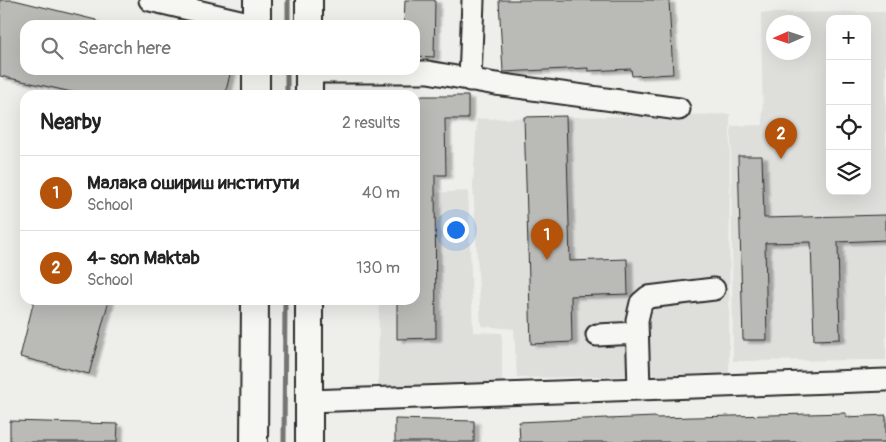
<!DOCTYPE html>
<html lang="en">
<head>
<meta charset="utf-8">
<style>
  :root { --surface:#fff; --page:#f6f6f6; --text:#222; --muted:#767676; --line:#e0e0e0; --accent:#b45309 }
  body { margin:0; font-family:Pangolin,sans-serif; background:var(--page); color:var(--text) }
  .controls { position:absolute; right:15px; top:15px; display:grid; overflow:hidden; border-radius:10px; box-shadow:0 5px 20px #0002 }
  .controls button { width:45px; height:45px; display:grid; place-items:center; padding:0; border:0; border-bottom:1px solid var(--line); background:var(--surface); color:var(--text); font:25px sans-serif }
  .compass { position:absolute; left:766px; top:15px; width:45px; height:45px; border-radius:50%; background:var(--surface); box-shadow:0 5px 20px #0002; rotate:267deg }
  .you { position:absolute; left:455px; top:229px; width:18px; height:18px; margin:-12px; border:4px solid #fff; border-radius:50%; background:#1a73e8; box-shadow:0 0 0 8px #1a73e833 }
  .badge { display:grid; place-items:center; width:32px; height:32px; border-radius:50%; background:var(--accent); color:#fff; font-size:16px; font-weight:700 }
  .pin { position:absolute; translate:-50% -41px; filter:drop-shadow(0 1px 2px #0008) }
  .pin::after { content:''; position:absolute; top:26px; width:18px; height:15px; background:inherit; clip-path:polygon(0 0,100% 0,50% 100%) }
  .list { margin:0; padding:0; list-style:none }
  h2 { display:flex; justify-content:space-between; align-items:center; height:65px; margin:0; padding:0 20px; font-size:21px }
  h2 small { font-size:16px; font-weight:400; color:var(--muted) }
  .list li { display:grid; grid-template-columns:32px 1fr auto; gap:15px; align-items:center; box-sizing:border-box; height:75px; padding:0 20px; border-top:1px solid var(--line) }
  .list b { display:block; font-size:19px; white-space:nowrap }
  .list p { margin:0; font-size:16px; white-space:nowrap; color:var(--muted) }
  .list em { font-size:16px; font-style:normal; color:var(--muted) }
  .icon { flex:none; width:28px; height:28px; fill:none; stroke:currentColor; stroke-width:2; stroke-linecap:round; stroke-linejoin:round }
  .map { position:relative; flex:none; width:886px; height:442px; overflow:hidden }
  .search { position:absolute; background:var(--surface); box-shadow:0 5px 20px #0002; left:20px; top:20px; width:400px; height:55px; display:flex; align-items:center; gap:12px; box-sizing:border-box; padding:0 18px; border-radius:15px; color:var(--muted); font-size:19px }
  .panel { position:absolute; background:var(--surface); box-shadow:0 5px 20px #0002; left:20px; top:90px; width:400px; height:215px; border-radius:15px }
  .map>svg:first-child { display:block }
  .built { fill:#dededb; fill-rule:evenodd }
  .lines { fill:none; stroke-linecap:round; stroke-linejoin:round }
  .stream { stroke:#757573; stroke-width:5 }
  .building { fill:#babab7; stroke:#2b2b2b; filter:url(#shadow) }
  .minor-casing { stroke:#2b2b2b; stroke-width:25 }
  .major-casing { stroke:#2b2b2b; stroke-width:30 }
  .minor { stroke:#f6f6f2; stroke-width:21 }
  .major { stroke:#f6f6f2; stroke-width:26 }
</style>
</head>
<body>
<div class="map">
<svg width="886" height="442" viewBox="0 0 886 442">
  <defs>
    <filter id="shadow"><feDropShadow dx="5.5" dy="3" stdDeviation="1" flood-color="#0004"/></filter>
  </defs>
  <rect width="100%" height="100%" fill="#eeeeea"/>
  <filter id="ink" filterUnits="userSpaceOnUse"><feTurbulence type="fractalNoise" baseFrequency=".02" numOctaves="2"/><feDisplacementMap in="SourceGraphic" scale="10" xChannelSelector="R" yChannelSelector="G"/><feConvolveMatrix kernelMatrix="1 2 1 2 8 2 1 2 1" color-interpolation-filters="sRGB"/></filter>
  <g filter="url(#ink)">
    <!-- built -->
    <path class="built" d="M886,12v348l-153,1 -2,-235 32,-1 -2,-112zM830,19h37v172h-37zM774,22h30v30h-30z
      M730,114l-1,260 -212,4 -3,-49 -33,-3 -8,-141 4,-66z
      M468,191l5,141 29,1v53l-124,2 1,-88h36v-106z"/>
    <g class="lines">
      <!-- stream -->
      <path class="stream" d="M288,25v-25
        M287,95v-25
        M284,442l1,-142"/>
    </g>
    <!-- building -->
    <path class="building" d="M0,0h14l82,20 -1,5h-70v45h206l-6,25h-140l-85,-19z
      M405,0h30l-1,57 -19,-1v-31h-11z
      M499,0h170l4,74 -41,2 -1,-7 -43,2v-3l-85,4z
      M415,96h53v23h-23l1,56h-11l1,163 -39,1v-39h18z
      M566,116l4,145 57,-2 1,35 -57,2 1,46 -41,2 -7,-227z
      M738,156h24l2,62 122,-3v25l-48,2 2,97 -26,1 -3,-98 -46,1 2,97h-24z
      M34,300h75l-20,74 -69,-17z
      M846,413v4l40,-2v27h-366l-1,-20 88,-4v1l49,-2v1z
      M395,419l79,2v21h-79z
      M10,421l108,3 -1,18h-107z"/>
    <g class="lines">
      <defs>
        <path id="minor" d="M150,0l107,25
          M309,72h119l68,12 183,25
          M470,80l3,-80
          M597,335l40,-2
          M639,389l-2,-69 4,-17 7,-6 66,-8
          M309,401l577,-21"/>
        <path id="major" d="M309,0v25
          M257,25v-25
          M309,70v25
          M256,95v-25
          M254,442l1,-142
          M309,442v-142"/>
      </defs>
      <!-- minor casing -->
      <use href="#minor" class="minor-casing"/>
      <!-- major casing -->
      <use href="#major" class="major-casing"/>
      <!-- minor -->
      <use href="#minor" class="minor"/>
      <!-- major -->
      <use href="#major" class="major"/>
    </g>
  </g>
</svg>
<div class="controls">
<button>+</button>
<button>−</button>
<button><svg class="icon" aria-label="locate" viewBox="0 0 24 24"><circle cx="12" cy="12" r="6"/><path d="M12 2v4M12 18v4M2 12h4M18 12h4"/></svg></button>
<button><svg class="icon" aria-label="layers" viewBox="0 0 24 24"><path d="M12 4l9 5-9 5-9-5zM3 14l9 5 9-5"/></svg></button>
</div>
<svg class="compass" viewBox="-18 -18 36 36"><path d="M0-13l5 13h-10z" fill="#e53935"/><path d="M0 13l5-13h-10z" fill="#767676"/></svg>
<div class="you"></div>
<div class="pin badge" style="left:547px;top:260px">1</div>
<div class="pin badge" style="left:781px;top:159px">2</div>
<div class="search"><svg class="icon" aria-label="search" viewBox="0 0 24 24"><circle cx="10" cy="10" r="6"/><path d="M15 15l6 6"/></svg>Search here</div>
<section class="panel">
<h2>Nearby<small>2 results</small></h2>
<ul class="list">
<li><span class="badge">1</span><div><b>Малака ошириш институти</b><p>School</p></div><em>40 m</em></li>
<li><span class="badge">2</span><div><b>4- son Maktab</b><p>School</p></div><em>130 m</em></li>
</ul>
</section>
</div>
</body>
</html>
